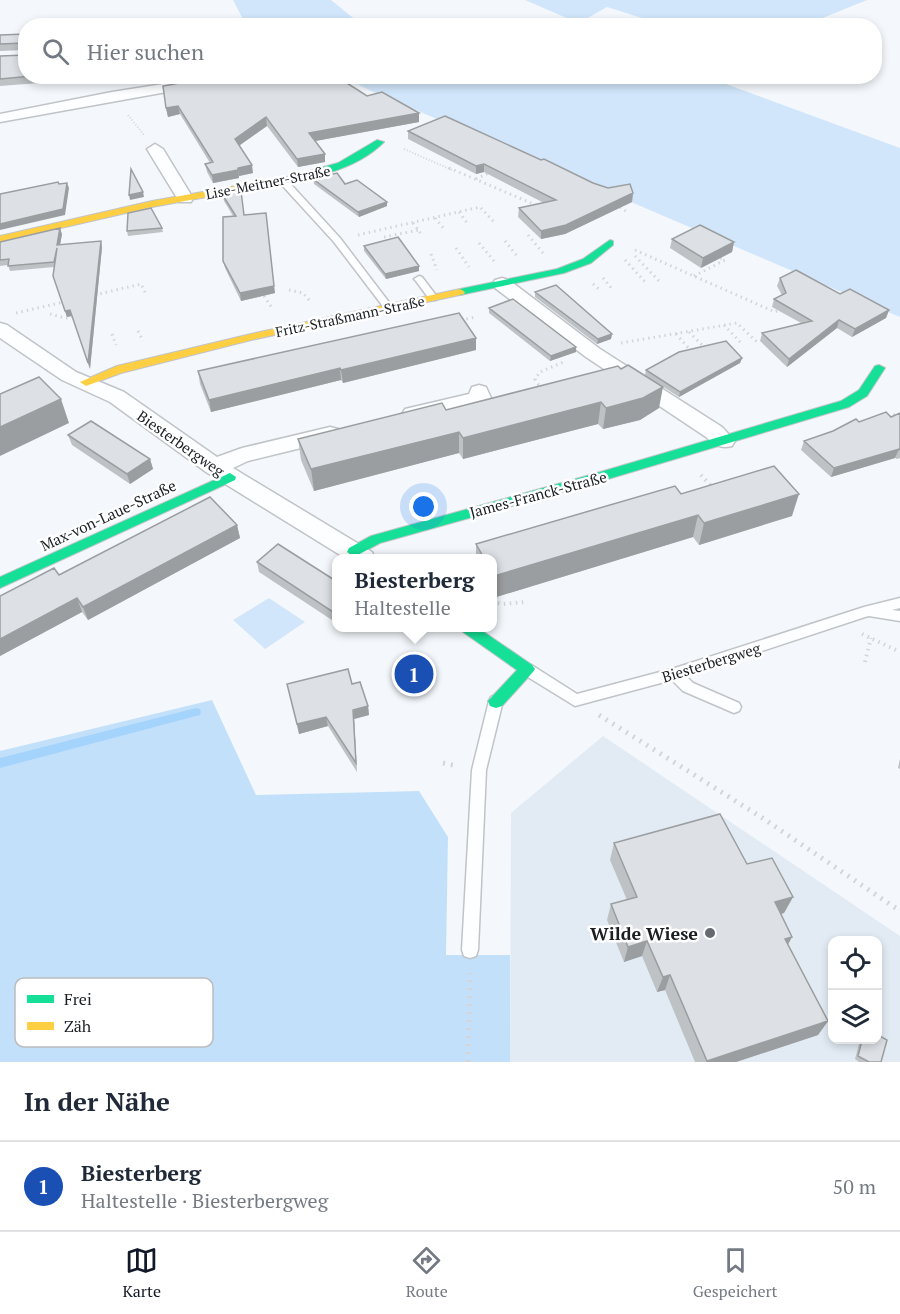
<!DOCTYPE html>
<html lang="de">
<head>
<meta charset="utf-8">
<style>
  :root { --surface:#fff; --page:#f6f6f7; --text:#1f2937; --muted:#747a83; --line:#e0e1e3; --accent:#111827 }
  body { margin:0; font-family:"PT Serif",serif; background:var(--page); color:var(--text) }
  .controls { position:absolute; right:18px; bottom:18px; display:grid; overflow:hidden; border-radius:12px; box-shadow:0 3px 9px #0003 }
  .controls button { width:54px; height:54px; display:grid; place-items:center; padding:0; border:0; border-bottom:2px solid var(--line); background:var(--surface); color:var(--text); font:30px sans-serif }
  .you { position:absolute; left:424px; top:507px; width:21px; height:21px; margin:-15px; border:4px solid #fff; border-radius:50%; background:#1a73e8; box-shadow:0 0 0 9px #1a73e833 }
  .badge { display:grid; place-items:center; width:39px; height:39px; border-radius:50%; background:var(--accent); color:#fff; font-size:20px; font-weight:700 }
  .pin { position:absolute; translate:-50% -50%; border:3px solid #fff; box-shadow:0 2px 6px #0006 }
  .popup { position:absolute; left:332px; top:554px; width:165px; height:78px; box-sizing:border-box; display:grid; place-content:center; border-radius:12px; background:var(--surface); filter:drop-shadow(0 2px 4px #0005); font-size:20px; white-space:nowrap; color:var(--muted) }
  .popup b { font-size:22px; color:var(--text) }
  .popup::after { content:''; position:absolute; left:50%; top:100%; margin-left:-12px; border:12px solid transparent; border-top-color:var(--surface) }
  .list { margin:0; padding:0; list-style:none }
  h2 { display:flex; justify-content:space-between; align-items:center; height:78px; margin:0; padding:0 24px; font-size:26px }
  h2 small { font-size:20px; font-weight:400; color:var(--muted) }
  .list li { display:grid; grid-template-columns:39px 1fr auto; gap:18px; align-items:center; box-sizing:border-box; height:90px; padding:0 24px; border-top:2px solid var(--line) }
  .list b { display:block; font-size:22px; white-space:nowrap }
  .list p { margin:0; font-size:20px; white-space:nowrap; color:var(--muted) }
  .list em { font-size:20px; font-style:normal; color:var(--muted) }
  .icon { flex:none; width:33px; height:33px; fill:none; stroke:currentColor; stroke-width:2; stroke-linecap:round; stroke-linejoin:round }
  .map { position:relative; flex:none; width:900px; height:1062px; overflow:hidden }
  .search { position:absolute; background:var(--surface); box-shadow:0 3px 9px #0003; left:18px; right:18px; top:18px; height:66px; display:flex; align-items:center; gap:15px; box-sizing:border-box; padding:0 21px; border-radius:24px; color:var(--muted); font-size:22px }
  .sheet { height:168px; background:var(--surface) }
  nav { display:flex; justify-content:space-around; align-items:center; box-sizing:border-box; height:84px; border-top:2px solid var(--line); background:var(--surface); font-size:16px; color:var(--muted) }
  nav a { display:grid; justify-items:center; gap:3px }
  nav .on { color:var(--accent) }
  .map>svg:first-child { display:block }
  .built { fill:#e2ebf4; fill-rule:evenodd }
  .green { fill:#d1e6fa }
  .forest { fill:#c3e0fb }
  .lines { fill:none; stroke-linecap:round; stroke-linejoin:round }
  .stream { fill:#a4d3fc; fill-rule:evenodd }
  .lane-casing { stroke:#c0c4c8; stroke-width:3 }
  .street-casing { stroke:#c0c4c8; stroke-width:3 }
  .fast-casing { stroke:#c0c4c8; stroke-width:2 }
  .slow-casing { stroke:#c0c4c8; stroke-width:2 }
  .path-far3 { stroke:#d5d5d7; stroke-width:2; stroke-dasharray:1 2; stroke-linecap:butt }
  .path-far2 { stroke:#d5d5d7; stroke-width:3; stroke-dasharray:1.5 4; stroke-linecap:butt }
  .path-far1 { stroke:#d5d5d7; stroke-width:4; stroke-dasharray:1.5 4.5; stroke-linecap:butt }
  .path { stroke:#d5d5d7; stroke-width:5; stroke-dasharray:2 6; stroke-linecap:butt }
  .lane { fill:#fdfeff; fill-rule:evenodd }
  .street { fill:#fdfeff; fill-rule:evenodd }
  .fast { fill:#16e098; fill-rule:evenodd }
  .slow { fill:#ffcf43; fill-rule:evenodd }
  .wall { fill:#bec2c5 }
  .shaded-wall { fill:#9b9ea0 }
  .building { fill:#dde1e5; stroke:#9b9ea0; stroke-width:1.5 }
  .poi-dot { fill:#666b6f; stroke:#fff; stroke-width:2 }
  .labels { text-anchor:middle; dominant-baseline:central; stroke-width:5; stroke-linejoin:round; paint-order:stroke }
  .far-street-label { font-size:14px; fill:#1a1f23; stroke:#fff }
  .street-label { font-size:15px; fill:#1a1f23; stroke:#fff }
  .near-poi-label { font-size:18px; font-weight:bold; fill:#1a1f23; stroke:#fff; text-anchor:end }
  .key { fill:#fff; stroke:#babcbd; stroke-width:1.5 }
  .key-label { font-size:16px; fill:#1a1f23 }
</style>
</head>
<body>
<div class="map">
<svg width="900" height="1062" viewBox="0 0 900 1062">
  <rect width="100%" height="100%" fill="#f4f8fc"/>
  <!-- built -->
  <path class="built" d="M603,736l297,200v126h-390l1,-249zM832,940h46v100h-46z"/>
  <!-- green -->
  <path class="green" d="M233,0h98l31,25h-116z
    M525,0h342l-64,26 -139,-1 -57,-18 -28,16 5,2 -11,1 5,-3z
    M343,77h364l193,71v169l-531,-227z
    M269,598l36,24 -40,27 -32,-29z"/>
  <!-- forest -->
  <path class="forest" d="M212,700l44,95 163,-4 29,46 -2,118h64v107h-510v-311z"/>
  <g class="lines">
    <!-- stream -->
    <path class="stream" d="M196,708l4,1 1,3 -1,3 -4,1 -196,52v-10z"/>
    <defs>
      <path id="lane" d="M280,179h6l54,59 51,67v4h-6l-51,-67 -54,-59z
        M419,276l3,1 16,21 -2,2h-6l-14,-19 -2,-2z
        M900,598v10l-8,2 8,1v10l-31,-5 -4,1 -179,59 7,7 46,20 2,4 -2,4 -5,2 -51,-22 -11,-11 -97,26 -52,-32 -2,-4 2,-4 5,-2 5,2 44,28 98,-26 189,-61z
        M496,695l5,2 2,4 -17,69 -8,180 -2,6 -6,2 -6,-2 -2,-6 10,-180 17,-69 2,-4z"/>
      <path id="street" d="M195,79l5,1 2,3 -2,3 -200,36v-8l112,-22z
        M155,144l8,5 30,49 -2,4h-12l-2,-4 -30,-49z
        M502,278l7,2 91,69 122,78 13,14 -3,5c-12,3 -17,-1 -26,-9l-120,-80 -91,-69 -2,-4 2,-4z
        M0,323l7,2 69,47 48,20 93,65 25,-9 88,-21 8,2 3,5 -3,5 -90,22 -15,7 139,84 3,6h-30l-139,-86 -96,-70 -48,-22 -62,-42z
        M479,385l7,2 5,11 -4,5 -74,18 -8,-2 -3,-5 3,-5 64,-15 3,-7z"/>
      <path id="fast" d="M377,140l7,2c-29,29 -75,37 -114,44l-5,-3 73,-20z
        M610,240l3,1v4l-22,18 -27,10 -104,22 -5,-3 5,-3 97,-20 26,-10z
        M879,365l6,3 -18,28 -18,11 -251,75 -218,61 -26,14 -7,-5 2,-4 22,-12 219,-61 251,-74 18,-11 16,-24z
        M230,473l6,4 -1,3 -235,108v-11z
        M461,628h17l54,37 3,4 -3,4 -30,33 -6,2 -6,-2 -2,-5 29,-31 -54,-38z"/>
      <path id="slow" d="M270,180l5,3 -2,2 -121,22 -152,35v-6l152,-35z
        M460,289l5,3 -1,2 -213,46 -130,33 -35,13 -6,-4 37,-16 134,-32z"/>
    </defs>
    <!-- lane casing -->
    <use href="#lane" class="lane-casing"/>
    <!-- street casing -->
    <use href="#street" class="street-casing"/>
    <!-- fast casing -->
    <use href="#fast" class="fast-casing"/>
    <!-- slow casing -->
    <use href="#slow" class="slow-casing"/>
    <!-- path-far3 -->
    <path class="path-far3" d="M128,115l16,20
      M404,149l48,21"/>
    <!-- path-far2 -->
    <path class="path-far2" d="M449,168l89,38
      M476,179l15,-7
      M620,207l7,5
      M459,212l9,12
      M435,218l10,12
      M413,223l9,12
      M358,235l122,-28 14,15
      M528,235l15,18
      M384,237l35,-7
      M505,241l12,15
      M479,243l15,18
      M456,248l13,19
      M635,250l140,62 6,-3
      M431,254l6,16
      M635,256l25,26
      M625,260l22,24
      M694,276l31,-16 -5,-2
      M603,278l9,11
      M593,284l8,7
      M289,290l14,3 7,8
      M95,295l46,-11 6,12
      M264,296l8,12
      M16,313l48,-11
      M50,314l15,4 9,-1
      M461,320l15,-3
      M724,325l19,20
      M138,331l5,10
      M689,332l18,18
      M112,334l4,11
      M676,334l17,19
      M621,343l116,-20 20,19
      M537,387h3l-5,-8 5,-7 26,-11"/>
    <!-- path-far1 -->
    <path class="path-far1" d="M893,415l7,2
      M701,475l11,12
      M492,602l11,2 22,-2
      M862,634l38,18
      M865,662l6,-24"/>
    <!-- path -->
    <path class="path" d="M599,715l162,102 139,94
      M443,763l14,3
      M468,1062l2,-89"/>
    <!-- lane -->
    <use href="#lane" class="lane"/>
    <!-- street -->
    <use href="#street" class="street"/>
    <!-- fast -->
    <use href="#fast" class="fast"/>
    <!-- slow -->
    <use href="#slow" class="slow"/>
  </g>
  <!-- wall -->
  <path class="wall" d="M26,34v16l-26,1v-16z
    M0,56l26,20h28l-2,6 -52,4z
    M163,76h60l-37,2 -22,4z
    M247,76h18l-1,3 103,17 52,17v9l-104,19 10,13v8l-27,5 -31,-41 -28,19 14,28 -14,3v2l-26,5 -6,-11 -2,-8 5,-1 -30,-49 -12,3 -2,-9 84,-29z
    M408,131l185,52 15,5 25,5 -1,9 -67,32 -24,5 -23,-22 1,-9 25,-5 -60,-31 -8,2 -68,-35z
    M313,179l32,5 42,18v4l-28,11 -45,-33z
    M222,194l22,21 31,78 -34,8 -16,-33 -2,-7 10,-45 -9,-15z
    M162,228l1,4 -35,4 -1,-5z
    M62,234l-2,11 42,2 -12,122 -18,-53 -5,1 -14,-41 1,-9 -44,4 -2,-6 -8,1v-24z
    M672,239l62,3 -2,10 -31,16 -31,-20z
    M364,246l55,25 -33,8 -22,-28z
    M780,278l60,16 49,16 -3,8 -34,19 -15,-9 -50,39 -27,-26 2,-8 39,-10 -29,-16 2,-8 8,-4 -5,-9z
    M535,292l77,42 -1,5 -14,5 -62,-47z
    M489,308l87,39v5l-26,9 -61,-48z
    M476,350l-133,33 -2,-3 -130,32 -11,-28 -2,-13z
    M742,358l-2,5 -61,34 -34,-22 1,-5z
    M618,366l41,42 -19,12 -37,9 -5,-5 -135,35 -4,-6 -145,38 -13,-31 -3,-21 148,-29z
    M900,413v45l-3,1 -2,-1 -64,19 -30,-27 3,-9 87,-24z
    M68,435l82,24 3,10 -23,15 -58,-39z
    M681,494l111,22 -93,29 -6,-8 -200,61 -1,-2v-38h-16v-14z
    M237,525l3,13 -152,82 -6,-8 -82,44v-60l59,-21z
    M257,562l79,19 -1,41 -76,-50z
    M287,684h65l16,22 1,9 -15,4 3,53 -29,-46 -29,8z
    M900,759v10l-2,-1z
    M614,843l133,21 46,33 -9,16 -3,1 11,23 -4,7 40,77 -10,14 -82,27h-41l-30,-72 -8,2 -15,-36 -18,6 -17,-42 4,-16 16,-4 -17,-40z
    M860,1040h18l3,22h-22l-4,-3z"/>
  <!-- shaded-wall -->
  <path class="shaded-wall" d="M163,76h23v2l-22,4z
    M178,106l2,8 -12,3 -2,-9z
    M419,113v9l-109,20 -1,-9z
    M266,117l1,9 -31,22 -1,-9z
    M325,154v8l-27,5 -1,-8z
    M484,164v8l-8,2v-8z
    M252,165l1,8 -14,3 -1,-8z
    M238,170l1,8 -26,5 -1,-8z
    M67,183l2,5 -4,27 -65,15v-6z
    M143,192l1,5 -14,3 -1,-5z
    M633,193l-1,9 -67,32 -24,5v-8z
    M387,202v4l-28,11 -1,-5z
    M266,213l9,80 -34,8 -1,-8z
    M60,228l2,6 -3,17 -2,-6z
    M101,241l1,6 -12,122 -2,-6z
    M734,242l-2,10 -31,16 2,-10z
    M419,266v5l-33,8 -1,-5z
    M70,310l2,6 -5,1 -2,-6z
    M889,310l-3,8 -34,19 3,-8z
    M839,320l-2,8 -50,39 2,-8z
    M612,334l-1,5 -14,5 1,-5z
    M476,338v12l-133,33 -2,-13z
    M576,347v5l-26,9 1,-5z
    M742,358l-2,5 -61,34 1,-5z
    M340,368l1,12 -130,32 -2,-12z
    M663,387l-4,21 -19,12 -37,9 3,-21z
    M61,399l8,24 -69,33v-29z
    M601,402l-3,22 -135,35v-21z
    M459,432v21l-145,38 -3,-22z
    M899,449l-4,9 -64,19 3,-9z
    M150,459l3,10 -23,15 -3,-10z
    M799,494l-7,22 -93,29 5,-22z
    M698,515l-5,22 -200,61 1,-22z
    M237,525l3,13 -152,82 -5,-13z
    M77,598l5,14 -82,44v-17z
    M336,609v11l-1,2 -2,-10z
    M368,706l1,9 -15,4 3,53 -4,-62z
    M326,717l2,9 -29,8 -2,-10z
    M793,897l-9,16 -17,5 8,-16z
    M792,937l-8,15 1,-13z
    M647,941l-5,15 -18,6 4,-15z
    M670,975l-5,15 -8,2 6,-15z
    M828,1021l-10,14 -82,27h-29v-1z"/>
  <!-- building -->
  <path class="building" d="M26,34v11l-2,-2 -24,1v-9z
    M26,55v21h6l-32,3v-23z
    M252,76h9l-2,5 15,-5h62l31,20 15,-4 37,21 -110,20 16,21 -28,5 -31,-42 -31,22 17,26 -14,3v2l-26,5 -7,-11 8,-2 -35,-56 -12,2 -3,-22 22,-4 65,-3z
    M445,116l96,44 3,-1 49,24 15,5 22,-4 3,9 -67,32 -25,6 -22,-23 37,-8 -72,-36 -8,2 -68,-35z
    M131,169l12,23 -14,3z
    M337,173l8,11 12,-4 30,22 -29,10 -45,-33z
    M58,182l1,2 8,-1 -4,26 -63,15v-30z
    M241,191l3,24 22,-2 8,73 -34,7 -17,-32v-44l13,-1 -14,-22z
    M151,208l11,20 -35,3 1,-18z
    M700,225l34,17 -31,16 -31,-19z
    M60,228l-3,17 44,-4 -13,122 -18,-53 -5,1 -12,-35 4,-28 -3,14 -46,4 1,-7 -9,1v-18z
    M398,237l21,29 -34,8 -21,-28z
    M796,270l44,24 10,-5 39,21 -34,19 -16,-9 -50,39 -27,-26 50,-12 -38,-22 12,-6 -6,-15z
    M556,285l56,49 -14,5 -63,-47z
    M513,299l63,48 -25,9 -62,-48z
    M459,313l17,25 -135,32 -1,-2 -131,32 -11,-29z
    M726,341l16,17 -62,34 -34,-22 33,-18z
    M628,365l35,22 -20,11 -37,10 -5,-6 -138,36 -4,-6 -148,37 -13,-30 144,-36 4,7 172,-44 3,3z
    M39,377l22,22 -61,28v-33z
    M886,412l5,5 9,-4v37l-1,-1 -65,19 -30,-27 29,-10 23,-12 3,3z
    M91,421l59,38 -23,15 -59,-39z
    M774,466l25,28 -95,29 -6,-8 -204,61 -2,-4v-14h-8l-8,-14 199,-58 6,8z
    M210,497l27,28 -154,82 -6,-9 -77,41v-43l54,-28 5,7z
    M278,544l58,37v28l-3,3 -76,-50z
    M348,669l4,15 8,-2 8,24 -15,4 3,53 -30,-46 -29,7 -10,-40z
    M720,814l27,50 25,-6 21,39 -18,5 17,35 -7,2 43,82 -121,40 -37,-86 -7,2 -16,-36 -19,6 -17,-43 26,-7 -23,-54z
    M878,1035l9,5 -6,22h-12l-11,-6 4,-16h16z"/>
  <!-- markers -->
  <circle class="poi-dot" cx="710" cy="933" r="6"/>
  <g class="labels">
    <!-- far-street labels -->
    <g class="far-street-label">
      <text transform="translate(268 182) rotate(-11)">Lise-Meitner-Straße</text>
      <text transform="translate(350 316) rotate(-12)">Fritz-Straßmann-Straße</text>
    </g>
    <!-- street labels -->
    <g class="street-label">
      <text transform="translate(181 443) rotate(35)">Biesterbergweg</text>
      <text transform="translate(538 494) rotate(-15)">James-Franck-Straße</text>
      <text transform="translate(108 515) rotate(-25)">Max-von-Laue-Straße</text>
      <text transform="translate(711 662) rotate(-17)">Biesterbergweg</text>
    </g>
    <!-- near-poi labels -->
    <g class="near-poi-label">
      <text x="698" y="933">Wilde Wiese</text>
    </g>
  </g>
  <!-- legend -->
  <rect x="15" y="978" width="198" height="69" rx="9" class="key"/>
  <rect x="27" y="995" width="27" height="8" fill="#16e098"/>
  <rect x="27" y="1022" width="27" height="8" fill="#ffcf43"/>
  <g class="key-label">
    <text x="64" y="1005">Frei</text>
    <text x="64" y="1032">Zäh</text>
  </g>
</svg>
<div class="controls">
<button><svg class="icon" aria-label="locate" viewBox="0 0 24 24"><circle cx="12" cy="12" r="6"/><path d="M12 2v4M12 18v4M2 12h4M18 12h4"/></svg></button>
<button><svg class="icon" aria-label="layers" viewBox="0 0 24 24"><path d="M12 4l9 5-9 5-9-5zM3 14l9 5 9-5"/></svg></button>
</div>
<div class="you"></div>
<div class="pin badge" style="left:414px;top:674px;background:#1a4fb4">1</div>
<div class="popup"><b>Biesterberg</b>Haltestelle</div>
<div class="search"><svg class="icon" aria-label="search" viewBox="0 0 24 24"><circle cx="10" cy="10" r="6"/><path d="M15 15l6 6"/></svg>Hier suchen</div>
</div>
<section class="sheet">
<h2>In der Nähe<small></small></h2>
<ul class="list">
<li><span class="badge" style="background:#1a4fb4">1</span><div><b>Biesterberg</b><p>Haltestelle · Biesterbergweg</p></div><em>50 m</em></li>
</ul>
</section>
<nav>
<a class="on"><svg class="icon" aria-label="map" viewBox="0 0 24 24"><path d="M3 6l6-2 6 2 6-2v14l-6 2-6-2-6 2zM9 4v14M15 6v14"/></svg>Karte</a>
<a><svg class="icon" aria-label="directions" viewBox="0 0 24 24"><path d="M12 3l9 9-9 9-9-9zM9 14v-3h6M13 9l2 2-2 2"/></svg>Route</a>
<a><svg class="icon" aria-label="saved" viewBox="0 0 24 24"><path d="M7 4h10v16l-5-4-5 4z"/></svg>Gespeichert</a>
</nav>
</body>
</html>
